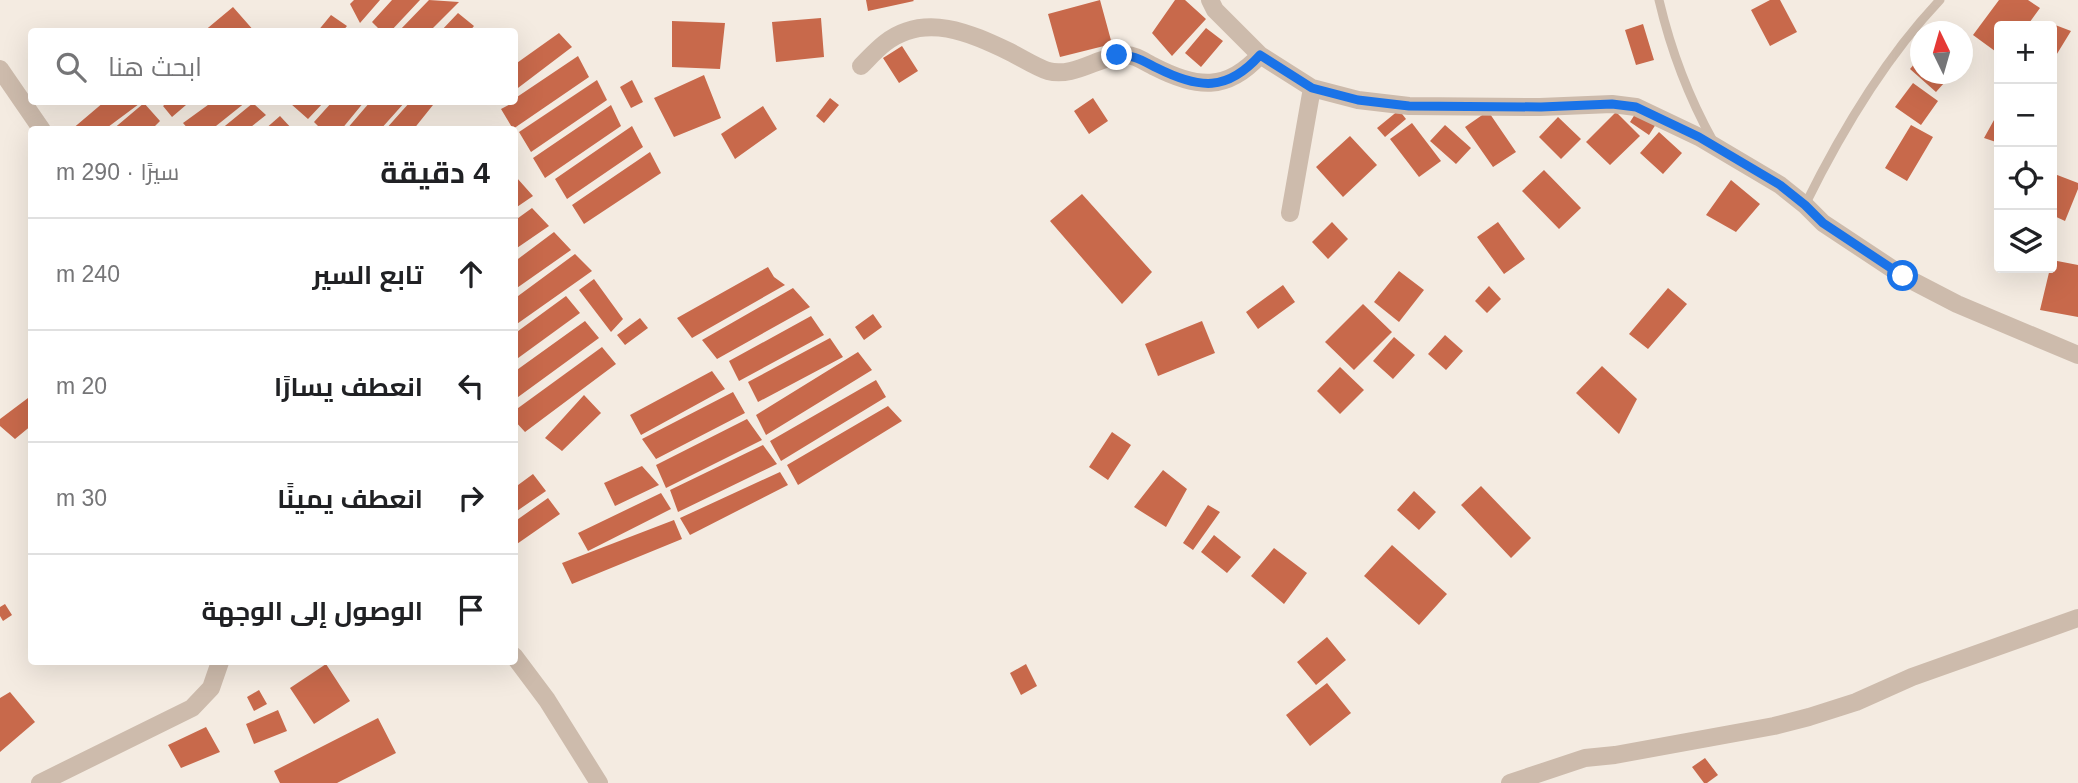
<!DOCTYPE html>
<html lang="ar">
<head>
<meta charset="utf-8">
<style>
  :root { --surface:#fff; --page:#f2f2f2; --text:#202124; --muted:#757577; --line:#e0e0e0 }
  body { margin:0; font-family:Helvetica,Cairo,sans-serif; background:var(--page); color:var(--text); direction:rtl }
  .controls { position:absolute; right:21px; top:21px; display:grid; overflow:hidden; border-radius:7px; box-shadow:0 7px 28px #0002 }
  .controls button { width:63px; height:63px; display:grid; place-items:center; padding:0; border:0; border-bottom:2px solid var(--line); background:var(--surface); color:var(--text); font:35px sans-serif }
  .compass { position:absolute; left:1910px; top:21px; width:63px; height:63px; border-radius:50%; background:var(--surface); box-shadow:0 7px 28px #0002; rotate:355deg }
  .stop { position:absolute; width:21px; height:21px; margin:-16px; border:5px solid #1a73e8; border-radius:50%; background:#fff }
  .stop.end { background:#1a73e8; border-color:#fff; box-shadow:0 2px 7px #0008 }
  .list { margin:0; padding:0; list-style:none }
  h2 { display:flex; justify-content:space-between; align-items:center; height:91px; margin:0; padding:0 28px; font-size:30px }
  h2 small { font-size:23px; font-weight:400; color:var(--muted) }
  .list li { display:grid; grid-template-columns:46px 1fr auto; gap:21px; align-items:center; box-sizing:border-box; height:112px; padding:0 28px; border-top:2px solid var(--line) }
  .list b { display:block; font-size:26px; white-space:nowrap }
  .list em { font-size:23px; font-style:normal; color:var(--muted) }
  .icon { flex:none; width:38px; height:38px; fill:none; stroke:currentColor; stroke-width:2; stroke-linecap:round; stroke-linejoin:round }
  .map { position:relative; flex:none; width:2078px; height:783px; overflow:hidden; direction:ltr }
  .search { position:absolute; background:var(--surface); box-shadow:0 7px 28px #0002; left:28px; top:28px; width:490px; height:77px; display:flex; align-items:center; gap:18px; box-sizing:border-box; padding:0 24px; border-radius:7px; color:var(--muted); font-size:26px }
  .panel { position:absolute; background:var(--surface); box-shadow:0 7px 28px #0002; left:28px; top:126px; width:490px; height:539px; border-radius:7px; direction:rtl }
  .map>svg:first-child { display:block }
  .building { fill:#c8694b }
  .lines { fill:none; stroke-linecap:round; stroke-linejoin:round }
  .lane { stroke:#cdbbac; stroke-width:9 }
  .street { stroke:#cdbbac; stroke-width:18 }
  .route { stroke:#1a73e8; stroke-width:9 }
</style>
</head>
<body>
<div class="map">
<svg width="2078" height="783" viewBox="0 0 2078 783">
  <rect width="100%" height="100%" fill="#f4ebe1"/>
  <!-- building -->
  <path class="building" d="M354,0h26l-20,23 -10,-19z
    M392,0h28l-30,32h-8l-10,-10z
    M429,0l30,2 -30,30h-31z
    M866,0h47l1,1 -46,10z
    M1100,0l12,44 -52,13 -12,-43z
    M1175,0h10l21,19 -34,37 -20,-23z
    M1770,0h10l17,32 -27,14 -19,-36z
    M1999,0h29l12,8 -13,18h-28v28l-26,-19z
    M233,7l22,25h-52z
    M458,13l16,13 -5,6h-29z
    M331,15l16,11 -5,6h-25z
    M821,18l3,39 -48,5 -4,-40z
    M672,21l53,2 -5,46 -48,-2z
    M2050,23l21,8 -19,31v-36h-4z
    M1643,24l11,36 -18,5 -11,-35z
    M1206,28l17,13 -22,26 -16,-14z
    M559,33l13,14 -58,44v-26z
    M902,46l16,25 -19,12 -16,-25z
    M578,56l11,21 -76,52 -12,-20 13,-7v-3z
    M1920,57v17h32l-16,18 -26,-23z
    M704,75l17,43 -47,19 -20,-39z
    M597,80l10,20 -76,52 -12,-20z
    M632,80l11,22 -12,6 -11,-21z
    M1913,83l25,18 -17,24 -26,-18z
    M830,98l9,7 -15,18 -8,-7z
    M1093,98l15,23 -19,13 -15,-23z
    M104,102h33l2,2 -35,26h-33z
    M168,102h15l3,3 -14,12 -9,-11z
    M212,102h34l-35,28h-22l-6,-7z
    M293,102h31l-16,17 -17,-15z
    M332,102h32l-23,28h-19l-8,-8z
    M370,102h35l-25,28h-34z
    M410,102h20l3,3 -20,25h-28z
    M144,103l16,18 -9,9h-39z
    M253,103l13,12 -19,15h-27z
    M611,105l10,21 -76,52 -12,-20z
    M763,106l14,23 -42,30 -14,-25z
    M1399,110l7,9 -21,18 -8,-9z
    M1488,111l28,41 -23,15 -28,-40z
    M1637,111l19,13 -7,11 -19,-13z
    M1999,111v32l-15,-5z
    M1616,112l24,24 -30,29 -24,-23z
    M280,116l13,14h-29z
    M1558,117l23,22 -20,20 -22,-22z
    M1412,123l29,38 -22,16 -29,-38z
    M1445,125l26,23 -15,16 -26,-23z
    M1911,125l22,12 -26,44 -22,-13z
    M632,126l11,21 -76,52 -12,-20z
    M1659,132l23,21 -19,21 -23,-21z
    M1350,136l27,29 -34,32 -27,-30z
    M650,152l11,21 -77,51 -12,-19z
    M1544,170l37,38 -22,21 -37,-38z
    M2052,173l26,10v6l-13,32 -13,-6z
    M517,178l16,18 -19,13v-29z
    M1731,180l29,24 -24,28 -30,-17z
    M1082,194l70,78 -30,32 -72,-83z
    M532,208l17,18 -35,24v-29z
    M1332,222l16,17 -20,20 -16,-17z
    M1498,222l27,37 -21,15 -27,-37z
    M554,232l17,18 -57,40v-28z
    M575,254l17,17 -78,55v-27z
    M2052,260l26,5v52l-38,-7z
    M768,267l6,10 11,8 -93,53 -15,-20z
    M1399,271l25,19 -25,32 -25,-20z
    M594,279l29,40 -12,13 -32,-42z
    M1283,285l12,17 -37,27 -12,-17z
    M1489,286l12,13 -14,14 -12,-12z
    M793,288l17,19 -93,52 -15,-19z
    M1668,288l19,16 -39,45 -19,-15z
    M566,296l14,17 -66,48v-27z
    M1363,304l29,28 -38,38 -29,-28z
    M873,314l9,13 -18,13 -9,-13z
    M811,316l13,19 -85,46 -10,-20z
    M640,318l8,10 -23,17 -8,-10z
    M585,321l14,17 -85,62v-28z
    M1202,321l13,32 -57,23 -13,-32z
    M1445,335l18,16 -17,19 -18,-16z
    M1394,337l21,18 -22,24 -20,-18z
    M830,338l13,19 -85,45 -10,-20z
    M602,347l14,17 -91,68 -11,-12v-9z
    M858,352l14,18 -106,65 -10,-20z
    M1602,366l35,33 -18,35 -43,-41z
    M1340,367l24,23 -24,24 -23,-23z
    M712,371l13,18 -84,46 -11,-20z
    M876,380l10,17 -105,64 -11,-20z
    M733,392l12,21 -89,46 -14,-20z
    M32,395v30l-17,14 -15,-13v-7z
    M584,395l17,18 -39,38 -17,-13z
    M888,406l14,15 -104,64 -11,-20z
    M747,419l15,21 -96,48 -10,-23z
    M1112,432l19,13 -23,35 -19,-13z
    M763,445l14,19 -99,48 -8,-22z
    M642,466l17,19 -44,21 -11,-23z
    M1163,470l24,19 -21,38 -32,-20z
    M780,472l8,13 -98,50 -10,-17z
    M533,474l13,17 -32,22v-25z
    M1481,486l50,52 -20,20 -50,-53z
    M1414,491l22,21 -17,18 -22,-20z
    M661,493l10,16 -83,42 -10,-18z
    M548,498l12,16 -46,32v-24z
    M1208,505l12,7 -27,38 -10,-7z
    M674,520l8,19 -110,45 -10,-21z
    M1214,535l27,22 -14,16 -26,-21z
    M1392,545l55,49 -28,31 -55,-49z
    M1274,548l33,25 -23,31 -33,-28z
    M5,604l7,11 -9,6 -3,-5v-9z
    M1327,637l19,23 -30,25 -19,-23z
    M326,664l24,37 -36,23 -24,-36z
    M1026,664l11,22 -16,9 -11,-22z
    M1327,683l24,30 -41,33 -24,-31z
    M259,690l8,14 -13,7 -7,-14z
    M10,692l25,30 -35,30v-54z
    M278,710l9,21 -33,13 -8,-20z
    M378,718l18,35 -59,30h-57l-6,-12z
    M206,727l14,25 -39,16 -13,-23z
    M1705,758l13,17 -11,8h-3l-12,-16z"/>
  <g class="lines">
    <!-- lane -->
    <path class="lane" d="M1659,0c12,51 29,96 54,141
      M1805,205c36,-73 79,-146 135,-205"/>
    <!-- street -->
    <path class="street" d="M1210,0l5,10 45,45
      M861,66c8,-8 15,-16 24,-23 40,-31 85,-10 125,9 12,6 26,15 38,19 27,7 52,-16 78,-16 10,0 20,8 29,12 41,21 72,25 105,-12l52,33
      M0,69l42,61
      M1290,213l22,-125 46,12 51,6 131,1 72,-3 24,3 63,30 81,48 25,20 18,18 80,53 54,28 121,51
      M514,656l33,44 52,83
      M40,783l152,-75 19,-20 9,-26
      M1510,783l75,-25 30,-3 159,-29 35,-9 47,-15 56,-25 166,-59"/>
  </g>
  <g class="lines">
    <!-- route -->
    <path class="route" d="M1117,55c16,-1 26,6 40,13 42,21 70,24 103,-13l52,33 46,12 51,6 132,1 71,-3 24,3 63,30 81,48 25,20 18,18 80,53"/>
  </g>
</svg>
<div class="controls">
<button>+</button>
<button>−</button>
<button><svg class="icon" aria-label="locate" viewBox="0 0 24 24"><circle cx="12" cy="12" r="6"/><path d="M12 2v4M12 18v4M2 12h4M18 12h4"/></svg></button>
<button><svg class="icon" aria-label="layers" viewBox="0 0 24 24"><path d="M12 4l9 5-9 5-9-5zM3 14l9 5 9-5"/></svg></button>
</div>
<svg class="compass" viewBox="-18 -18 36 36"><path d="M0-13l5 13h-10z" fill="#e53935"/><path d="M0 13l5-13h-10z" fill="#757577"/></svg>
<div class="stop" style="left:1903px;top:276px"></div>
<div class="stop end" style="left:1117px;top:55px"></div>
<div class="search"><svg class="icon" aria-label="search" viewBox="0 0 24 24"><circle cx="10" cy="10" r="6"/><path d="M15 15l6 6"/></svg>ابحث هنا</div>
<section class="panel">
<h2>4 دقيقة<small>سيرًا · 290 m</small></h2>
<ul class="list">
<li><svg class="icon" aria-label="ahead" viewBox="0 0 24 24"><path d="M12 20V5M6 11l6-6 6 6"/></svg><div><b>تابع السير</b></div><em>240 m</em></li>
<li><svg class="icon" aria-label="left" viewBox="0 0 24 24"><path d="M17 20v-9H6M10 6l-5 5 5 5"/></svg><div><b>انعطف يسارًا</b></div><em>20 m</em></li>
<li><svg class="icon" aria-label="right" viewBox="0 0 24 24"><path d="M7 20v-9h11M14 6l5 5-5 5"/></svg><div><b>انعطف يمينًا</b></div><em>30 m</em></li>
<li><svg class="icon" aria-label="arrive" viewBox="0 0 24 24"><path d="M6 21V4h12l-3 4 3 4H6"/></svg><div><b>الوصول إلى الوجهة</b></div></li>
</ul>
</section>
</div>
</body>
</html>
